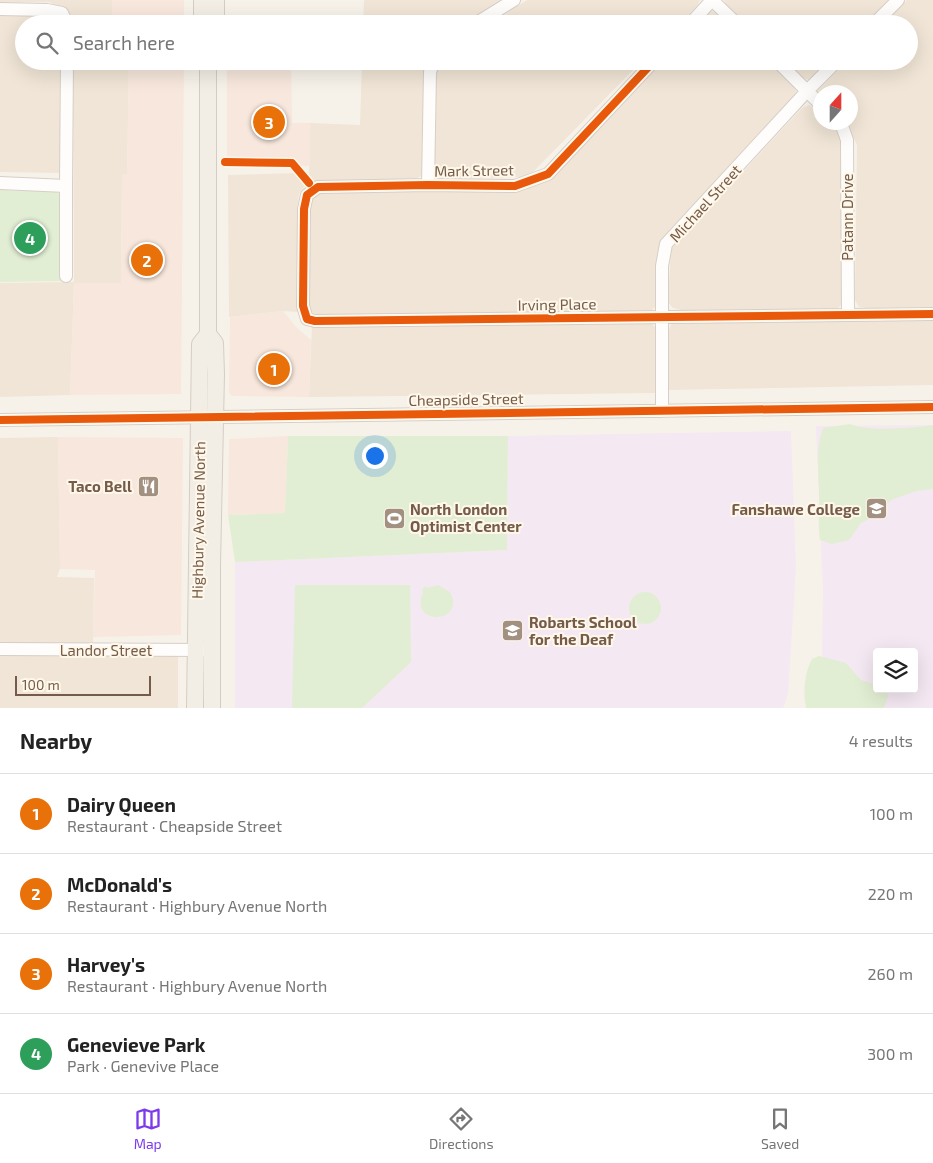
<!DOCTYPE html>
<html lang="en">
<head>
<meta charset="utf-8">
<style>
  :root { --surface:#fff; --page:#f6f6f6; --text:#222; --muted:#767676; --line:#e0e0e0; --accent:#7c3aed }
  body { margin:0; font-family:"Exo 2",sans-serif; background:var(--page); color:var(--text) }
  .controls { position:absolute; right:15px; bottom:15px; display:grid; overflow:hidden; border-radius:5px; box-shadow:0 5px 20px #0002 }
  .controls button { width:45px; height:45px; display:grid; place-items:center; padding:0; border:0; border-bottom:1px solid var(--line); background:var(--surface); color:var(--text); font:25px sans-serif }
  .compass { position:absolute; left:813px; top:85px; width:45px; height:45px; border-radius:50%; background:var(--surface); box-shadow:0 5px 20px #0002; rotate:21deg }
  .scale { position:absolute; left:15px; bottom:12px; width:136px; box-sizing:border-box; padding-left:5px; border:2px solid #755b49; border-top:0; font-size:14px; line-height:18px; white-space:nowrap; color:#755b49; -webkit-text-stroke:4px #fff8ea; paint-order:stroke }
  .you { position:absolute; left:374px; top:455px; width:18px; height:18px; margin:-12px; border:4px solid #fff; border-radius:50%; background:#1a73e8; box-shadow:0 0 0 8px #1a73e833 }
  .badge { display:grid; place-items:center; width:32px; height:32px; border-radius:50%; background:var(--accent); color:#fff; font-size:16px; font-weight:700 }
  .pin { position:absolute; translate:-50% -50%; border:2px solid #fff; box-shadow:0 1px 5px #0006 }
  .list { margin:0; padding:0; list-style:none }
  h2 { display:flex; justify-content:space-between; align-items:center; height:65px; margin:0; padding:0 20px; font-size:21px }
  h2 small { font-size:16px; font-weight:400; color:var(--muted) }
  .list li { display:grid; grid-template-columns:32px 1fr auto; gap:15px; align-items:center; box-sizing:border-box; height:80px; padding:0 20px; border-top:1px solid var(--line) }
  .list b { display:block; font-size:19px; white-space:nowrap }
  .list p { margin:0; font-size:16px; white-space:nowrap; color:var(--muted) }
  .list em { font-size:16px; font-style:normal; color:var(--muted) }
  .icon { flex:none; width:28px; height:28px; fill:none; stroke:currentColor; stroke-width:2; stroke-linecap:round; stroke-linejoin:round }
  .map { position:relative; flex:none; width:933px; height:708px; overflow:hidden }
  .search { position:absolute; background:var(--surface); box-shadow:0 5px 20px #0002; left:15px; right:15px; top:15px; height:55px; display:flex; align-items:center; gap:12px; box-sizing:border-box; padding:0 18px; border-radius:28px; color:var(--muted); font-size:19px }
  .sheet { height:385px; background:var(--surface) }
  nav { display:flex; justify-content:space-around; align-items:center; box-sizing:border-box; height:70px; border-top:1px solid var(--line); background:var(--surface); font-size:14px; color:var(--muted) }
  nav a { display:grid; justify-items:center; gap:2px }
  nav .on { color:var(--accent) }
  .map>svg:first-child { display:block }
  .residential { fill:#f0e5d6 }
  .commercial { fill:#f7e7dc }
  .education { fill:#f4e8f2; fill-rule:evenodd }
  .green { fill:#e2eed3 }
  .lines { fill:none; stroke-linecap:round; stroke-linejoin:round }
  .minor-casing { stroke:#d6cfc7; stroke-width:14 }
  .major-casing { stroke:#d5cdc5; stroke-width:18 }
  .minor { stroke:#fefdfc; stroke-width:12 }
  .major { stroke:#f2eee5; stroke-width:16 }
  .cycleway-casing { stroke:#fff8ea; stroke-width:11 }
  .cycleway { stroke:#e8590c; stroke-width:8 }
  .labels { text-anchor:middle; dominant-baseline:central; stroke-width:4; stroke-linejoin:round; paint-order:stroke }
  .street-label { font-size:15px; fill:#755b49; stroke:#fff8ea }
  .poi-label { font-size:15px; font-weight:bold; fill:#755b49; stroke:#fff8ea; text-anchor:end }
</style>
</head>
<body>
<div class="map">
<svg width="933" height="708" viewBox="0 0 933 708">
  <rect width="100%" height="100%" fill="#f7f2e9"/>
  <!-- residential -->
  <path class="residential" d="M0,0h112v24h-41l-9,-16 -13,-6h-49z
    M364,0h141l-42,24h-100z
    M527,0h173l-3,6 -18,18h-189z
    M724,0h165l-24,24h-120l-18,-17z
    M907,0h26v307l-65,1 -9,-1 -4,-7 2,-155 -10,-22 3,-1v-30h-30v3l-3,-3 30,-31h62v-37h-26z
    M712,11l7,2 11,11h-33l9,-10z
    M0,14l54,1 7,9h-37v37h37v112l-61,-1z
    M73,61h56l-2,114h-5l-1,108h-47l-4,112 -70,2v-114l74,-1z
    M362,61h65l-4,20v88l-2,7 -5,3 -96,2 -11,2 1,-60 50,2z
    M438,61h204l-109,111 -12,5 -78,2 -6,-3 -4,-7 1,-89z
    M660,61h109l22,22 5,8 -2,9 -124,129 -13,25 1,47 -3,6 -4,4 -324,5 -10,-1 -5,-3 -3,-5 2,-109 13,-6 191,-1 29,-10z
    M784,61h44l-19,19 -7,-2z
    M809,105l11,8v9l12,1 3,3 9,18 -2,160 -5,5 -156,1 -8,-2 -5,-6 3,-53 131,-141z
    M298,173l9,12 -5,4 -3,5 -2,13 2,105 -16,-1 -54,6 -1,-142z
    M933,319v66l-265,5 1,-60 3,-7 9,-2z
    M644,322l8,2 5,5v64l-348,4 3,-72z
    M58,437l2,131 -3,9 37,1 -1,65 -93,1v-206z
    M178,653v55h-178v-53z"/>
  <!-- commercial -->
  <path class="commercial" d="M112,0h72v24h-72z
    M129,61h55l-3,333 -111,1 4,-112h47l1,-109h5z
    M227,61h64l1,62h18v43l-83,1z
    M283,311l14,17 14,12 -2,57 -77,-1 -3,-3 1,-76z
    M288,436l-3,77 -57,2 1,-76z
    M58,437l125,1 -2,197 -88,2 2,-67 -35,-1z"/>
  <!-- education -->
  <path class="education" d="M933,425v283h-112l2,-116 -7,-166zM877,652h37v37h-37z
    M791,431l5,137 -8,126 -5,14h-548v-146l272,-12 1,-114z"/>
  <!-- green -->
  <path class="green" d="M0,189l13,2h43l5,5v85l-61,1z
    M850,424c20,8 61,4 83,1v64l-17,2 -25,9 -5,6 -12,6 -5,7 -8,4 -12,17 -17,4 -12,-4c-2,-12 -1,-23 -1,-35 1,-26 -5,-52 4,-77z
    M288,436h220l-1,114 -272,12 -7,-47 57,-2z
    M295,585h115l1,77 -49,46h-70z
    M438,585l12,7c17,32 -42,35 -27,0l-1,-2 3,-4 2,2z
    M629 608a16 16 0 1 1 32 0a16 16 0 1 1-32 0Z
    M819,656l27,7 15,17 16,5v4h9l2,7 -4,12h-78c-3,-16 -2,-34 6,-49z"/>
  <g class="lines">
    <defs>
      <path id="minor" d="M712,0l25,24
        M0,9l47,1 15,3 5,11
        M475,24l39,-24
        M690,24l22,-24
        M874,24l24,-24
        M654,61l-106,113 -33,12 -87,-1 -110,2 -11,8 -3,14 -1,97 4,13 8,2 618,-7
        M777,61l43,43
        M839,122l3,4 5,14 1,174
        M0,183l66,3 1,-125
        M428,185l2,-113 4,-11
        M66,276v-90
        M662,411v-145l4,-22 142,-154 29,-29
        M0,420l933,-13
        M0,649l204,1"/>
      <path id="major" d="M202,0v24
        M216,0v24
        M208,61v273l7,9 1,31 -4,192v142
        M195,708l5,-364 8,-10"/>
    </defs>
    <!-- minor casing -->
    <use href="#minor" class="minor-casing"/>
    <!-- major casing -->
    <use href="#major" class="major-casing"/>
    <!-- minor -->
    <use href="#minor" class="minor"/>
    <!-- major -->
    <use href="#major" class="major"/>
    <defs>
      <path id="cycleway" d="M654,61l-106,113 -33,12 -87,-1 -110,2 -11,8 -3,14 -1,97 4,13 8,2 618,-7
        M225,162l67,1 17,20
        M0,420l933,-13"/>
    </defs>
    <!-- cycleway casing -->
    <use href="#cycleway" class="cycleway-casing"/>
    <!-- cycleway -->
    <use href="#cycleway" class="cycleway"/>
  </g>
  <!-- icons -->
  <defs>
    <symbol id="restaurant-square" viewBox="-11 -11 22 22"><rect x="-9" y="-9" width="18" height="18" rx="4" fill="#a29081" stroke="#fff8ea"/><path d="M-5-6h1v4h1v-4h1v4h1v-4h1v5L-1.5 .5V6h-2V.5L-5-1ZM5-6V6H3V1.5H1.5Q1.5-4 5-6Z" fill="#fff"/></symbol>
    <symbol id="university-square" viewBox="-11 -11 22 22"><rect x="-9" y="-9" width="18" height="18" rx="4" fill="#a29081" stroke="#fff8ea"/><path d="M0-5L7-2L0 1L-7-2ZM-4 1L0 2.5L4 1V4Q0 6-4 4Z" fill="#fff"/></symbol>
    <symbol id="stadium-square" viewBox="-11 -11 22 22"><rect x="-9" y="-9" width="18" height="18" rx="4" fill="#a29081" stroke="#fff8ea"/><path d="M0-5a6.5 5 0 1 0 0 10a6.5 5 0 1 0 0-10ZM-3.5-1.8h7v3.6h-7Z" fill="#fff"/></symbol>
    <symbol id="school-square" viewBox="-11 -11 22 22"><rect x="-9" y="-9" width="18" height="18" rx="4" fill="#a29081" stroke="#fff8ea"/><path d="M0-5L7-2L0 1L-7-2ZM-4 1L0 2.5L4 1V4Q0 6-4 4Z" fill="#fff"/></symbol>
  </defs>
  <g fill-rule="evenodd">
    <use href="#restaurant-square" x="136" y="474" width="25" height="25"/>
    <use href="#university-square" x="864" y="496" width="25" height="25"/>
    <use href="#stadium-square" x="382" y="506" width="25" height="25"/>
    <use href="#school-square" x="500" y="618" width="25" height="25"/>
  </g>
  <g class="labels">
    <!-- street labels -->
    <g class="street-label">
      <text transform="translate(474 170) rotate(-1)">Mark Street</text>
      <text transform="translate(705 203) rotate(-48)">Michael Street</text>
      <text transform="translate(847 217) rotate(-90)">Patann Drive</text>
      <text transform="translate(557 304) rotate(-1)">Irving Place</text>
      <text transform="translate(466 399) rotate(-1)">Cheapside Street</text>
      <text transform="translate(198 520) rotate(-89)">Highbury Avenue North</text>
      <text x="106" y="650">Landor Street</text>
    </g>
    <!-- poi labels -->
    <g class="poi-label">
      <text x="132" y="486">Taco Bell</text>
      <text x="410" y="509" text-anchor="start">North London<tspan x="410" dy="17">Optimist Center</tspan></text>
      <text x="860" y="509">Fanshawe College</text>
      <text x="529" y="622" text-anchor="start">Robarts School<tspan x="529" dy="17">for the Deaf</tspan></text>
    </g>
  </g>
</svg>
<div class="controls">
<button><svg class="icon" aria-label="layers" viewBox="0 0 24 24"><path d="M12 4l9 5-9 5-9-5zM3 14l9 5 9-5"/></svg></button>
</div>
<svg class="compass" viewBox="-18 -18 36 36"><path d="M0-13l5 13h-10z" fill="#e53935"/><path d="M0 13l5-13h-10z" fill="#767676"/></svg>
<div class="scale">100 m</div>
<div class="you"></div>
<div class="pin badge" style="left:274px;top:369px;background:#e8710a">1</div>
<div class="pin badge" style="left:147px;top:260px;background:#e8710a">2</div>
<div class="pin badge" style="left:269px;top:122px;background:#e8710a">3</div>
<div class="pin badge" style="left:30px;top:238px;background:#2e9e5b">4</div>
<div class="search"><svg class="icon" aria-label="search" viewBox="0 0 24 24"><circle cx="10" cy="10" r="6"/><path d="M15 15l6 6"/></svg>Search here</div>
</div>
<section class="sheet">
<h2>Nearby<small>4 results</small></h2>
<ul class="list">
<li><span class="badge" style="background:#e8710a">1</span><div><b>Dairy Queen</b><p>Restaurant · Cheapside Street</p></div><em>100 m</em></li>
<li><span class="badge" style="background:#e8710a">2</span><div><b>McDonald's</b><p>Restaurant · Highbury Avenue North</p></div><em>220 m</em></li>
<li><span class="badge" style="background:#e8710a">3</span><div><b>Harvey's</b><p>Restaurant · Highbury Avenue North</p></div><em>260 m</em></li>
<li><span class="badge" style="background:#2e9e5b">4</span><div><b>Genevieve Park</b><p>Park · Genevive Place</p></div><em>300 m</em></li>
</ul>
</section>
<nav>
<a class="on"><svg class="icon" aria-label="map" viewBox="0 0 24 24"><path d="M3 6l6-2 6 2 6-2v14l-6 2-6-2-6 2zM9 4v14M15 6v14"/></svg>Map</a>
<a><svg class="icon" aria-label="directions" viewBox="0 0 24 24"><path d="M12 3l9 9-9 9-9-9zM9 14v-3h6M13 9l2 2-2 2"/></svg>Directions</a>
<a><svg class="icon" aria-label="saved" viewBox="0 0 24 24"><path d="M7 4h10v16l-5-4-5 4z"/></svg>Saved</a>
</nav>
</body>
</html>
